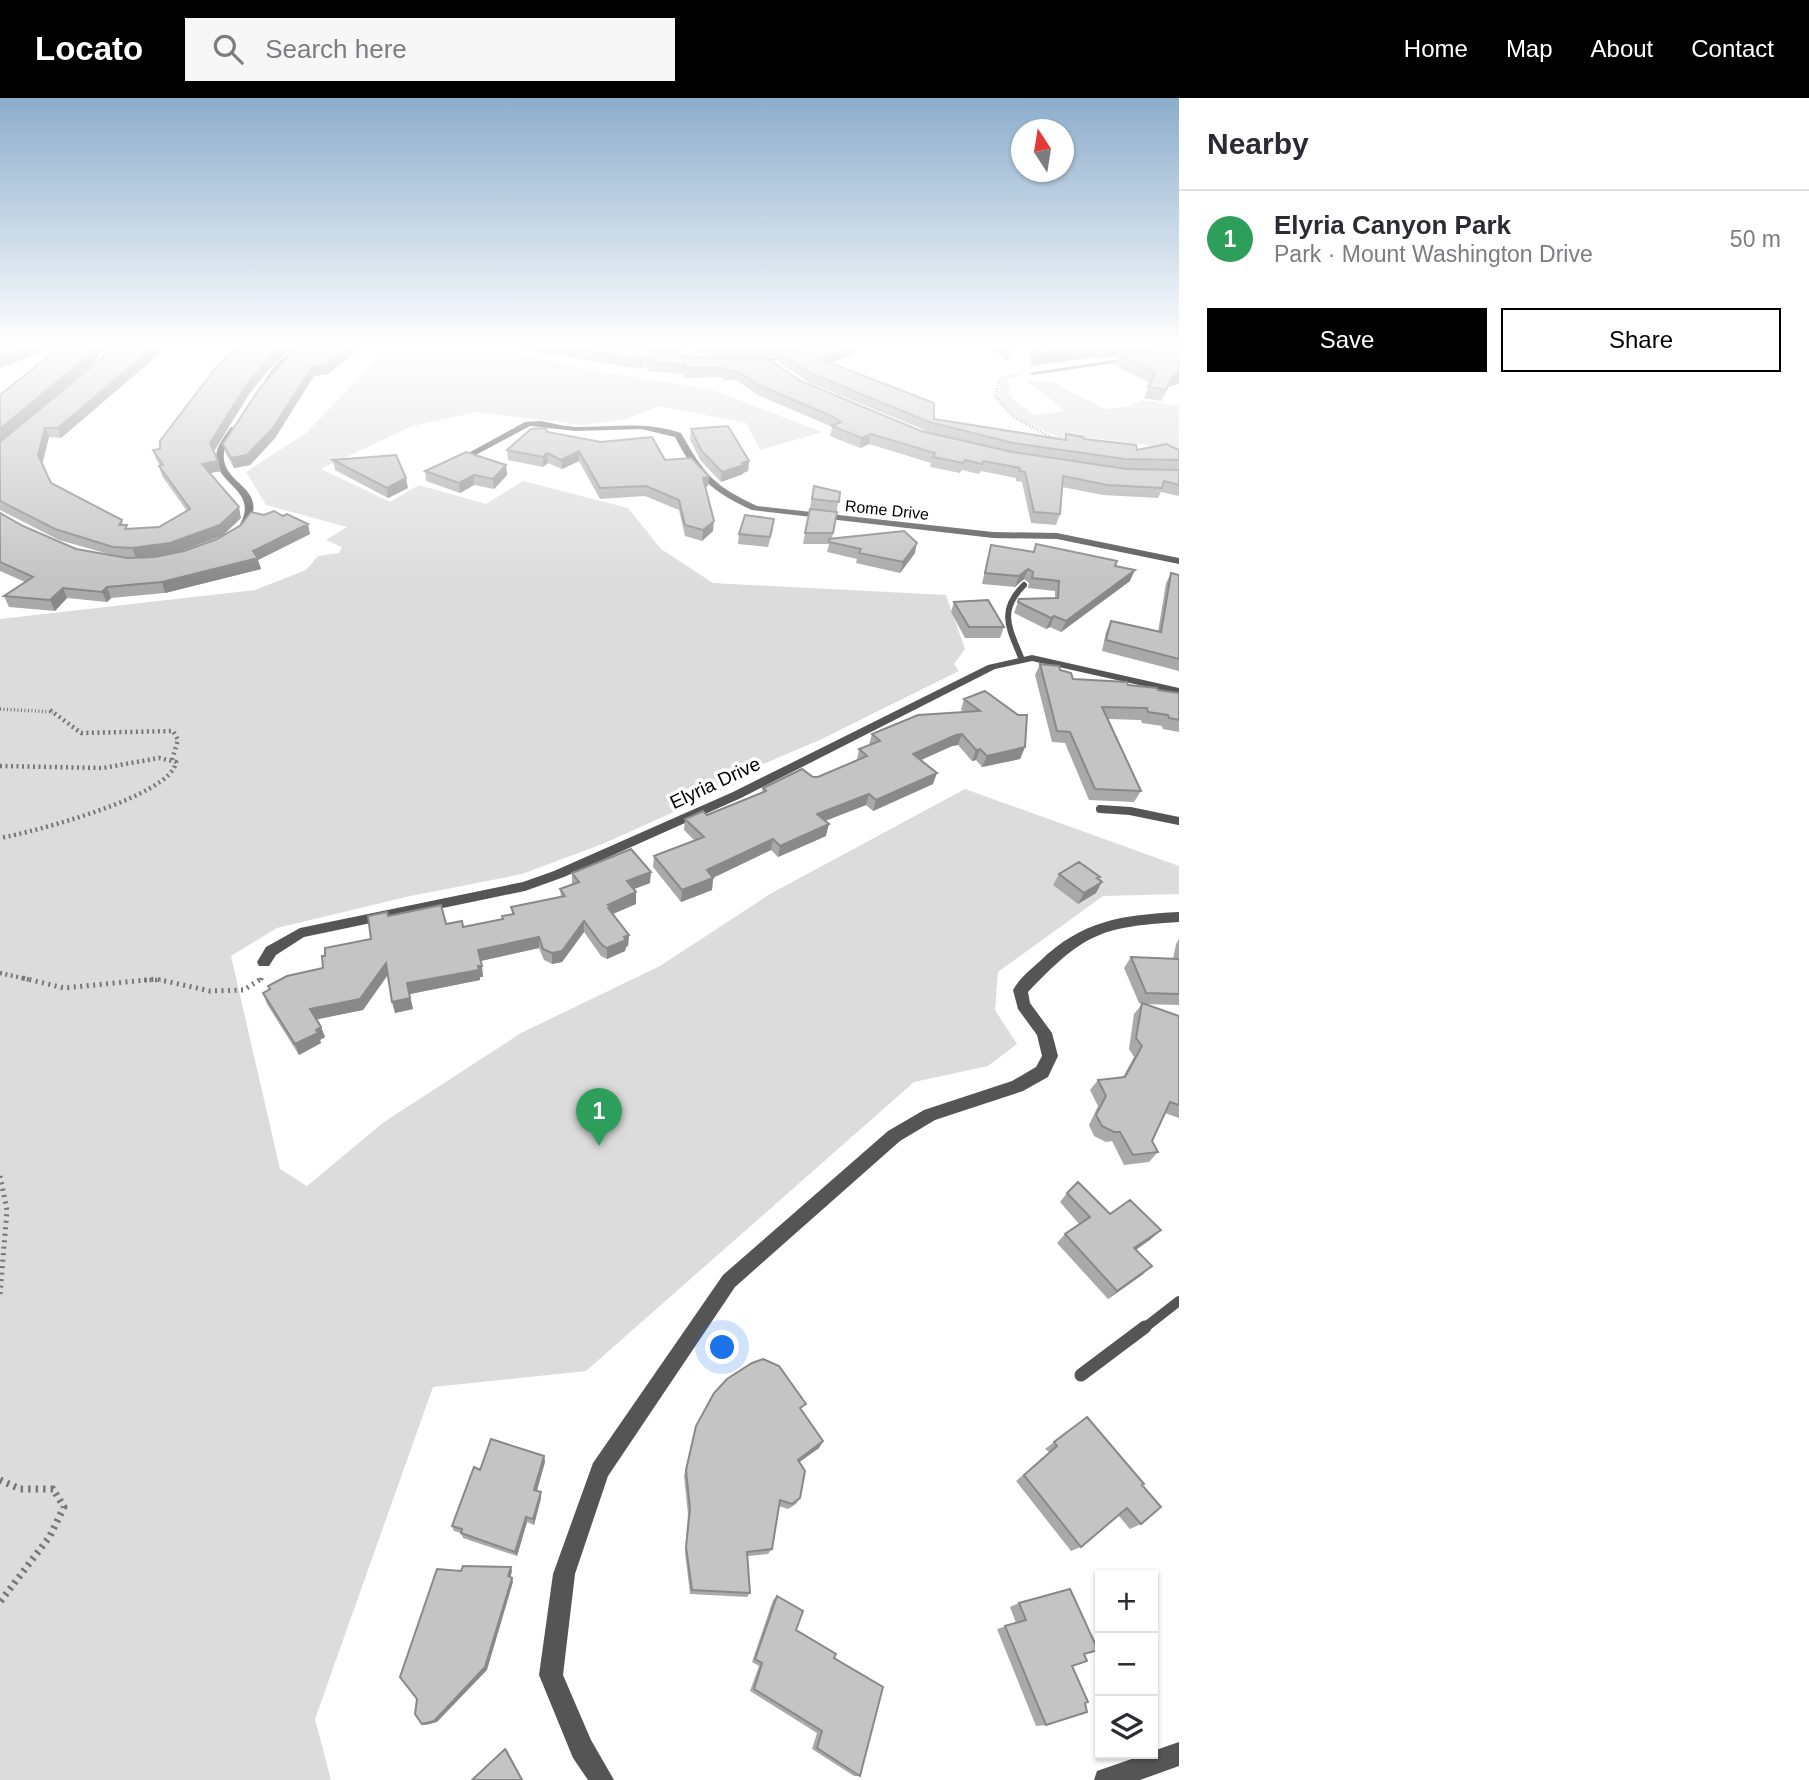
<!DOCTYPE html>
<html lang="en">
<head>
<meta charset="utf-8">
<style>
  :root { --surface:#fff; --page:#f7f7f7; --text:#2b2b33; --muted:#7c7c81; --line:#e1e1e2; --accent:#000 }
  body { margin:0; font-family:Helvetica,sans-serif; background:var(--page); color:var(--text) }
  .controls { position:absolute; right:21px; bottom:21px; display:grid; overflow:hidden; border-radius:0px; box-shadow:0 2px 5px #0004 }
  .controls button { width:63px; height:63px; display:grid; place-items:center; padding:0; border:0; border-bottom:2px solid var(--line); background:var(--surface); color:var(--text); font:35px sans-serif }
  .compass { position:absolute; left:1011px; top:21px; width:63px; height:63px; border-radius:50%; background:var(--surface); box-shadow:0 2px 5px #0004; rotate:348deg }
  .you { position:absolute; left:723px; top:1250px; width:24px; height:24px; margin:-18px; border:5px solid #fff; border-radius:50%; background:#1a73e8; box-shadow:0 0 0 10px #1a73e833 }
  .badge { display:grid; place-items:center; width:46px; height:46px; border-radius:50%; background:var(--accent); color:#fff; font-size:23px; font-weight:700 }
  .pin { position:absolute; translate:-50% -58px; filter:drop-shadow(0 2px 4px #0008) }
  .pin::after { content:''; position:absolute; top:37px; width:24px; height:21px; background:inherit; clip-path:polygon(0 0,100% 0,50% 100%) }
  .list { margin:0; padding:0; list-style:none }
  h2 { display:flex; justify-content:space-between; align-items:center; height:91px; margin:0; padding:0 28px; font-size:30px }
  h2 small { font-size:23px; font-weight:400; color:var(--muted) }
  .list li { display:grid; grid-template-columns:46px 1fr auto; gap:21px; align-items:center; box-sizing:border-box; height:98px; padding:0 28px; border-top:2px solid var(--line) }
  .list b { display:block; font-size:26px; white-space:nowrap }
  .list p { margin:0; font-size:23px; white-space:nowrap; color:var(--muted) }
  .list em { font-size:23px; font-style:normal; color:var(--muted) }
  .actions { display:flex; gap:14px; padding:21px 28px }
  .actions a { flex:1; padding:16px 0; border:2px solid var(--accent); border-radius:0px; text-align:center; font-size:24px; color:var(--accent) }
  .actions .main { background:var(--accent); color:#fff }
  .icon { flex:none; width:38px; height:38px; fill:none; stroke:currentColor; stroke-width:2; stroke-linecap:round; stroke-linejoin:round }
  .map { position:relative; flex:none; width:1179px; height:1682px; overflow:hidden }
  header { display:flex; align-items:center; gap:42px; box-sizing:border-box; height:98px; padding:0 35px; background:var(--accent); color:#fff }
  header strong { font-size:33px }
  nav { display:flex; gap:38px; margin-inline-start:auto; font-size:24px }
  .search { width:490px; height:63px; background:var(--page); display:flex; align-items:center; gap:18px; box-sizing:border-box; padding:0 24px; border-radius:0px; color:var(--muted); font-size:26px }
  main { display:flex }
  aside { flex:1; background:var(--surface) }
  .map>svg:first-child { display:block }
  .green { fill:#dcdcdc }
  .lines { fill:none; stroke-linecap:round; stroke-linejoin:round }
  .path-far4 { stroke:#777; stroke-width:2.5; stroke-dasharray:1 2; stroke-linecap:butt }
  .path-far3 { stroke:#777; stroke-width:3.5; stroke-dasharray:1 2.5; stroke-linecap:butt }
  .path-far2 { stroke:#777; stroke-width:4.5; stroke-dasharray:2 3.5; stroke-linecap:butt }
  .path-far1 { stroke:#777; stroke-width:5; stroke-dasharray:2 4.5; stroke-linecap:butt }
  .path { stroke:#777; stroke-width:7; stroke-dasharray:2.5 5; stroke-linecap:butt }
  .service-far3 { stroke:#555; stroke-width:6 }
  .service-far2 { stroke:#555; stroke-width:8 }
  .service-far1 { stroke:#555; stroke-width:10 }
  .service { stroke:#555; stroke-width:13 }
  .minor { fill:#555; fill-rule:evenodd }
  .wall { fill:#a9a9a9; fill-rule:evenodd }
  .shaded-wall { fill:#898989 }
  .building { fill:#c4c4c4; stroke:#898989; stroke-width:2 }
  .labels { text-anchor:middle; dominant-baseline:central; stroke-width:7; stroke-linejoin:round; paint-order:stroke }
  .far-street-label { font-size:16px; fill:#000; stroke:#fff }
  .street-label { font-size:19px; fill:#000; stroke:#fff }
</style>
</head>
<body>
<header>
<strong>Locato</strong>
<div class="search"><svg class="icon" aria-label="search" viewBox="0 0 24 24"><circle cx="10" cy="10" r="6"/><path d="M15 15l6 6"/></svg>Search here</div>
<nav><a>Home</a><a>Map</a><a>About</a><a>Contact</a></nav>
</header>
<main>
<div class="map">
<svg width="1179" height="1682" viewBox="0 0 1179 1682">
  <rect width="100%" height="100%" fill="#fff"/>
  <!-- green -->
  <path class="green" d="M505,252l78,19 127,20 112,43 -62,18 -14,-27 -87,-17 -33,13 -43,6 -106,-13 -65,14 -91,43 69,33 29,-17 67,19 37,-23 105,27 33,41 52,34 233,12 19,54 -11,15 5,7 -137,68 -68,29 -3,9 -146,66 -83,31 -116,23 -129,31 -46,28 49,213 27,17 77,-64 137,-89 139,-67 110,-72 195,-105 214,77v28l-76,2 -105,76 -3,38 22,34 -29,22 -74,16 -328,289 -153,16 -118,332 16,61h-331v-1161l255,-29 51,-20 12,-14 21,-3 3,-6 -16,-7 21,-13 -81,-22 -20,-33 60,-39 76,-79z
    M1002,281h5l3,12 -2,4 26,20 31,-4 -39,-31 29,3 49,26 23,-2 16,-7 36,6v43l-87,-11h-32l-39,-17 -19,-15 -5,-9z"/>
  <g class="lines">
    <!-- path-far4 -->
    <path class="path-far4" d="M1019,277l-19,3 -5,18 18,21 41,22"/>
    <!-- path-far3 -->
    <path class="path-far3" d="M0,611l53,3"/>
    <!-- path-far2 -->
    <path class="path-far2" d="M50,612l31,23 92,-2 5,9 -6,20
      M0,668l103,2 56,-10 17,4c-4,34 -143,70 -176,76
      M0,875l31,7
      M144,882h17
      M261,882l1,-4"/>
    <!-- path-far1 -->
    <path class="path-far1" d="M23,880l41,10 92,-9 54,12 34,-1 18,-12
      M0,1078l7,34 -7,85"/>
    <!-- path -->
    <path class="path" d="M0,1382l20,9h33l11,18 -14,29 -50,66"/>
    <!-- service-far3 -->
    <path class="service-far3" d="M1022,562c-12,-31 -25,-48 2,-75"/>
    <!-- service-far2 -->
    <path class="service-far2" d="M1100,711l30,2 49,10"/>
    <!-- service-far1 -->
    <path class="service-far1" d="M1143,1231l36,-28"/>
    <!-- service -->
    <path class="service" d="M1081,1277l64,-48"/>
    <!-- minor -->
    <path class="minor" d="M299,247h7l-27,22 -17,27h-6l19,-29z
      M808,247h8l-19,11 -46,9 -3,-2 45,-10z
      M1133,259l2,3 -103,15 -3,-2z
      M540,323c13,2 25,6 38,6 36,0 68,-6 103,6 23,41 33,53 76,73l236,26 64,1 122,25v6l-122,-25 -64,-1 -241,-28c-40,-18 -57,-34 -77,-73l-34,-8 -65,2 -46,-5 -62,33 -7,-2 64,-35z
      M231,329l7,2c-5,7 -13,16 -14,24 -4,34 51,33 20,78l-3,1 -4,-3c28,-41 -29,-44 -20,-78 2,-8 9,-17 14,-24z
      M1032,557l147,33v6l-147,-33 -37,8 -254,129 -177,79 -39,14 -221,46 -28,18 -7,11h-10l-2,-4 9,-15 34,-19 223,-46 31,-11 179,-79 255,-127z
      M1179,814v10c-80,5 -95,12 -151,70l2,11 22,30 6,23 -10,21 -25,14 -88,29 -35,21 -165,146 -127,189 -33,98 -12,101 28,65 23,40h-26l-15,-22 -34,-83 14,-101 40,-111 130,-188 165,-144 36,-21 88,-29 24,-14 6,-11 -5,-21 -19,-26 -5,-19c6,-11 17,-20 26,-28 43,-42 83,-47 140,-50z
      M1179,1644v24l-39,14h-46l3,-9 49,-17h7v-3z"/>
  </g>
  <!-- wall -->
  <path class="wall" d="M110,247h55l-7,10 -97,83 -12,-1 -7,27 9,19 71,37 1,5 5,4 31,-2 28,-16 -25,-35 -3,-10h1l-4,-7 -3,-9 7,-1 80,-103 -8,-1h64l-25,22 -22,27 -35,57 7,20 -11,2 31,45 -18,17 87,-1 -52,26 3,9 -96,24 -54,5 -4,4 -40,-4 -12,13 -46,-4 -5,-11 21,-14 -25,-11v-58l23,13 53,23 36,6 -53,-15 -59,-30v-115l102,-44 -6,10 -70,60 76,-63zM222,438l-5,3 -39,13z
    M299,247h105l-42,2 -34,27 -14,2 -39,62 -25,27 -16,3 -8,-14 -3,-10z
    M497,247h191l-12,9 -37,-7 27,6 45,6 13,-1 -28,-2v-9l12,-2h93l-14,8 -24,5 38,23 120,50h6l-119,-49 -28,-19 1,-9h73l-23,9 103,56 130,21 2,-6 18,5 53,11h42v46l-18,-4 -3,6 -55,-3 -41,-8 -2,27 -4,11 -25,-2 -9,-41 -6,-1v-3l-35,-7 -2,3 -17,-4 -2,3 -30,-6 1,-4 -62,-19 -9,4 -30,-12 2,-9 -2,-1 -72,-31 -22,-15h-13l-1,-3 -39,1 1,-4 -36,-3v-3l-5,-1 -3,2z
    M986,247h31l-9,16 -22,-14z
    M1179,247l-11,42 -7,14 -17,-3 6,-15 -36,-18 3,-9 -18,3 -4,-2 -64,9 -1,-7 3,-11z
    M691,331l58,32 -1,10 -5,2v1l-22,8 -21,-22 -10,-21z
    M547,334l118,28 43,26 -3,1 8,44 -11,10 -17,-5 -6,-26 -34,-14 -45,3 -21,-38 -17,8 -14,-6 -5,4 -35,-7 -1,-10z
    M333,362l75,28 -20,10 -53,-28z
    M506,367l1,10 -13,14 -20,-4 -14,8 -34,-12 -1,-10z
    M814,388l26,6 -8,47 83,14 -15,20 -44,-10 1,-4 -30,-7 2,-8h-26z
    M773,431l-5,18 -30,-3 1,-10z
    M1036,446l79,22 15,15 -69,51 -11,-5 -4,2 -32,-16 5,-14 36,-1v-7l-27,-3 1,-5 -5,-4 -9,8 -33,-3 6,-28 3,-11 42,7z
    M1171,475l8,2v96l-77,-20 4,-19 5,-11 47,11 8,-49z
    M954,504l50,25 -4,11h-35l-14,-26z
    M1040,566l20,6 13,9 55,6 51,8v39l-16,-3 -1,-3 -20,-3 -1,-3 -34,-1 34,72 -7,11 -45,-2 -24,-57 -13,-1 -17,-67z
    M964,601l61,48 -5,12 -38,8 -6,-7 -4,1 -14,-16 -6,1 -31,14 12,24 -60,27 -7,-6 -41,16 1,15 -48,21 -7,-7 -58,28 -1,12 -31,12 -28,-35 1,-11 41,-15 -11,-11 1,-11 22,-4 55,-23 1,-4 55,-11 39,-17 2,-11 10,-4 3,-11 91,-22 -2,-2z
    M572,775l78,10 -16,6 2,3v12l-23,10 16,21 -1,11 -2,1 -1,4 -18,8 -6,-3 -17,-24 -22,30 -10,2 -8,-4 -5,-12 -58,13 2,16h-3v3l-70,14 3,15 -18,4 -7,-38 -25,35 -47,9 5,8 4,10 -5,3 1,3 -22,12 -32,-51 -4,-11 6,-3 -1,-4 55,-18 2,-12 46,-17 17,-23 75,11 39,-8v-3l10,-2 -1,-7 50,-10 -1,-8 12,-5z
    M1059,776l39,5 -2,14 -18,11 -25,-19z
    M1179,841v66l-37,-1 37,12v102l-14,-5 -13,28 6,11 -9,10 -25,3 -12,-24 -6,1 -12,-6 -5,-11 9,-19 -8,-16 8,-10 25,-3 11,-20 -5,-8 5,-35 8,-10 -3,-1 -15,-35 7,-11 42,2 3,-15z
    M1067,1095l43,21 41,25 -15,11 16,16 -10,9 -34,24 -51,-56 8,-9 14,-10 -19,-22z
    M802,1313l21,30 -4,7 -20,14 1,36 -4,6 -8,5 -9,-3 -7,43 -4,5 -20,2 2,37 -3,4 -57,-3 -5,-42 3,-38 -4,-38 12,-50z
    M1087,1319l55,68 -1,39 -11,5 -12,-14 -37,32 -10,4 -55,-70 33,-29 -4,-3z
    M544,1358l1,6 -8,29 4,7 -7,27 -7,-3 -10,34 -54,-18 -2,-5 -7,-2 -2,-5 28,-56z
    M777,1498l19,34 38,28 26,118h-6l-42,-27 5,-16 -67,-42 9,-25 -7,-4 21,-62z
    M1019,1505l65,51 -12,12 13,37 -39,22 -10,1 -39,-97 19,-6 -6,-16z"/>
  <!-- shaded-wall -->
  <path class="shaded-wall" d="M34,247h27l-61,23v-10z
    M98,247h5l-1,6 -6,10 -96,82v-14z
    M156,247h9l-7,10 -97,83 -3,-10z
    M284,247h12l-25,22 -22,27 -36,59 -3,-10 37,-59 22,-26z
    M352,247h10v2l-34,27 -14,2 -39,62 -25,27 -16,3 -3,-10 81,-91z
    M677,247h11l-12,9z
    M782,247h19l-14,8 -19,4 1,-9z
    M855,247h6l-7,9 -36,14 2,-9z
    M1015,247h2l-9,16 3,-9z
    M1123,247h56l-61,9 -1,2 -18,3 4,-11z
    M1099,248l-4,11 -64,9 4,-12z
    M643,260v9l-3,2v-9z
    M1179,276v10l-11,3 -7,14 12,-26z
    M45,330l4,9 -7,28 -4,-10z
    M871,336l-2,10 -9,4 2,-10z
    M579,353v10l-17,8 -1,-9z
    M547,355l1,10 -5,4v-10z
    M218,363l3,10 -16,3 -3,-10z
    M749,363l-1,10 -5,2v1l-22,8 1,-10z
    M506,367l1,10 -13,14 -1,-10z
    M474,377v10l-14,8 -1,-10z
    M709,378l-1,10 -6,2 1,-10z
    M406,380l2,10 -20,10 -1,-10z
    M239,409l2,11 -18,17 -50,19 -37,4 -4,-10z
    M714,423l-1,10 -11,10 1,-11z
    M308,426l2,10 -52,26 3,9 -96,24 -3,-11 91,-31z
    M917,445l-2,10 -15,20 3,-11z
    M1028,471l-4,10 -9,8 4,-11z
    M1135,472l-5,11 -69,51 5,-11z
    M107,489l4,11 -4,4 -5,-10z
    M63,490l4,10 -12,13 -5,-11z
    M1054,518l-4,11 -4,2 5,-11z
    M962,636l-4,11 -6,1 -42,19 3,-11 43,-19z
    M1025,649l-5,12 -38,8 5,-11z
    M980,651l-4,11 -4,1 4,-11z
    M937,675l-4,11 -60,27 3,-11z
    M869,696l-3,11 -52,20 3,-11z
    M829,726l-3,12 -48,21 2,-11z
    M773,741l-2,11 -65,31 7,-3 -1,12 -31,12 1,-12 25,-20z
    M651,774l-1,11 -24,9 1,-11z
    M1100,779l-6,10 8,-5 -6,11 -18,11 6,-11z
    M636,794v12l-26,11v3l-2,-13z
    M584,823v11l-22,30 -10,2v-11z
    M629,837l-1,11 -2,1 -1,4 -18,8v-11z
    M539,839v11l-59,13 -2,-11z
    M386,865l2,11 -25,36 -49,10 -4,-11z
    M482,868l1,11h-3v3l-70,14 -3,-11z
    M410,900l3,11 -18,4 -3,-11z
    M321,929l4,10 -5,3 1,3 -22,12 -4,-11z
    M1161,1132l-10,9 -26,18 9,-9z
    M1152,1168l-10,9 -34,24 9,-8z
    M823,1343l-4,7 -25,18 4,-6z
    M544,1358l1,6 -10,34 -1,-6z
    M541,1394v6l-7,27 -1,-6z
    M526,1419l1,5 -10,34 -2,-4z
    M511,1469l1,4 -2,9 -2,-4z
    M512,1480l1,4 -26,88 -50,52 -11,3 -4,-1z
    M505,1651l2,1 16,30h-1z"/>
  <!-- building -->
  <path class="building" d="M0,247h34l-34,13z
    M63,247h35l-5,7 -93,77v-34z
    M110,247h46l-98,83h-13l-7,27 13,28 71,37 -3,5h8l-2,4 34,-2 31,-18 -31,-43 4,-1 -10,-15 7,-1v-8l57,-75 25,-21h42l-15,13 -22,26 -37,59 8,18 -16,3 37,43 -19,18 -50,18 -38,5 -19,-1 -58,-18 -55,-28v-59l102,-84z
    M299,247h53l-26,20 -14,2 -39,61 -26,27 -16,3 -8,-14 37,-56z
    M550,247h82l34,8 45,6 55,-1 35,23 120,50 91,21 114,17 53,1v15l-15,-4 -2,7 -55,-3 -44,-9 -3,38 -26,-2 -9,-40 -6,-1 1,-3 -36,-7 -2,3 -17,-4 -2,3 -30,-6 2,-4 -64,-19 -9,4 -30,-12 9,-4 -10,-6 -72,-31 -22,-14h-13l-1,-3h-39l2,-3 -38,-3v-3l-5,-1 -3,2z
    M708,247h74l-13,3 -30,2 -43,-3z
    M806,247h49l-35,14 114,44v16l132,21v-6l17,3 1,2 52,6 1,5 29,-6 13,6v10l-54,-1 -112,-16 -84,-21 -119,-49 -29,-19 15,-3z
    M1000,247h15l-4,7z
    M1039,247h84l-20,3 -4,-2 -64,8 -2,-6z
    M1179,247v29l-6,1 -7,15 -18,-3 7,-15 -37,-18z
    M728,328l21,35 -7,2 2,2 -22,7 -21,-22 -10,-21z
    M546,330l1,4 54,10 51,-5 13,23 26,-2 18,18 -6,2 11,43 -11,9 -18,-5 -6,-25 -33,-14 -46,2 -21,-37 -18,9 -14,-7 -4,4 -36,-7 24,-21z
    M466,354l40,13 -13,14 -19,-4 -15,8 -34,-12z
    M396,357l10,23 -19,10 -54,-28z
    M814,388l26,6 -1,10 -27,-3z
    M810,411l27,3 -4,21h-28z
    M274,413l9,5 4,-2 21,10 -55,27 5,7 -96,24 -55,5 -5,5 -39,-4 -13,12 -46,-4 29,-19 -33,-15v-49l23,13 53,23 51,9 28,-1 29,-6 33,-12 24,-14 10,-13 13,3z
    M745,417l29,4 -4,18 -31,-3z
    M904,433l13,12 -14,19 -44,-9 2,-4 -32,-7v-3z
    M1036,446l81,17 -2,5 20,4 -69,51 -12,-5 -3,2 -33,-16 1,-3 39,-1 1,-17 -27,-3 1,-6 -5,-3 -9,7 -34,-3 6,-28 43,7z
    M1171,475l8,2v84l-73,-19 5,-19 50,11z
    M988,502l16,27h-35l-15,-25z
    M1040,566l19,2 1,4 11,3 2,6 54,3 1,3 29,3 1,2 21,3v27l-10,-2 -1,-3 -20,-3 -1,-4 -45,-1 39,84 -46,-2 -25,-57 -13,-1z
    M985,593l33,24h9l-2,32 -38,9 -7,-7 -4,1 -14,-16 -6,1 -43,19 24,19 -61,27 -7,-6 -52,20 12,10 -49,22 -7,-7 -66,31 6,8 -31,12 -28,-34 50,-19 -19,-18 18,-8 4,4 59,-24 -3,-3 39,-19 11,8h5l49,-21 -8,-7 21,-8 -8,-7 46,-19 62,-4 -16,-12z
    M631,751l20,23 -24,9 9,11 -28,13 3,2 -3,1 21,27 -5,2 2,3 -19,8 -5,-3 -18,-24 -22,30 -10,2 -9,-4 -4,-12 -61,13 4,16h-4l1,4 -72,13 3,15 -18,4 -6,-39 -26,36 -50,10 11,18 -5,3 2,3 -23,11 -32,-51 7,-4 -2,-3 19,-10 36,-8 -1,-12h3v-8l46,-9 -3,-23 19,-4 1,4 53,-11 5,19 16,-3 1,6 40,-8 -1,-3 12,-2 -3,-7 54,-11 -5,-7 19,-7 -7,-9z
    M1079,764l21,15 -3,1 5,4 -18,11 -25,-19z
    M1131,859l48,2v35l-33,-1z
    M1142,905l37,13v89l-9,-3 -18,39 6,11 -25,3 -13,-23h-6l-12,-6 -6,-11 10,-19 -8,-16 27,-3 17,-31 -6,-8z
    M1078,1084l32,32 20,-14 31,30 -27,18 18,18 -35,25 -52,-57 25,-17 -23,-24z
    M763,1261l16,7 27,38 -6,4 23,33 -25,19 7,11 -5,27 -8,6 -12,-4 -8,49 -25,3 3,41 -58,-3 -6,-43 4,-38 -4,-39 10,-44 18,-33 13,-14 25,-16z
    M1087,1319l57,67 -2,1 19,22 -20,17 -14,-16 -46,39 -57,-72 33,-29 -3,-4z
    M491,1341l53,17 -10,34 7,2 -8,27 -7,-2 -11,35 -54,-19 1,-4 -10,-3 22,-59 6,3z
    M463,1468l48,1 -3,9 4,2 -27,89 -51,54 -12,3 -7,-10 2,-15 -17,-22 37,-108 24,2z
    M1070,1491l28,61 -14,4 3,7 -15,5 16,36 -3,1 2,9 -41,13 -41,-99 21,-6 -7,-17z
    M777,1498l26,15 -7,19 40,24 -2,4 49,29 -23,89 -43,-28 5,-17 -68,-42 8,-26 -7,-4z
    M505,1651l17,31h-50z"/>
  <!-- sky -->
  <linearGradient id="sky" x2="0" y2="1"><stop stop-color="#8cadcc"/><stop offset="0.51" stop-color="#fff"/><stop offset="1" stop-color="#fff" stop-opacity="0"/></linearGradient>
  <rect width="1179" height="483" fill="url(#sky)"/>
  <g class="labels">
    <!-- far-street labels -->
    <g class="far-street-label">
      <text transform="translate(887 412) rotate(6)">Rome Drive</text>
    </g>
    <!-- street labels -->
    <g class="street-label">
      <text transform="translate(715 685) rotate(-25)">Elyria Drive</text>
    </g>
  </g>
</svg>
<div class="controls">
<button>+</button>
<button>−</button>
<button><svg class="icon" aria-label="layers" viewBox="0 0 24 24"><path d="M12 4l9 5-9 5-9-5zM3 14l9 5 9-5"/></svg></button>
</div>
<svg class="compass" viewBox="-18 -18 36 36"><path d="M0-13l5 13h-10z" fill="#e53935"/><path d="M0 13l5-13h-10z" fill="#7c7c81"/></svg>
<div class="you"></div>
<div class="pin badge" style="left:599px;top:1048px;background:#2e9e5b">1</div>
</div>
<aside>
<h2>Nearby<small></small></h2>
<ul class="list">
<li><span class="badge" style="background:#2e9e5b">1</span><div><b>Elyria Canyon Park</b><p>Park · Mount Washington Drive</p></div><em>50 m</em></li>
</ul>
<div class="actions"><a class="main">Save</a><a>Share</a></div>
</aside>
</main>
</body>
</html>
